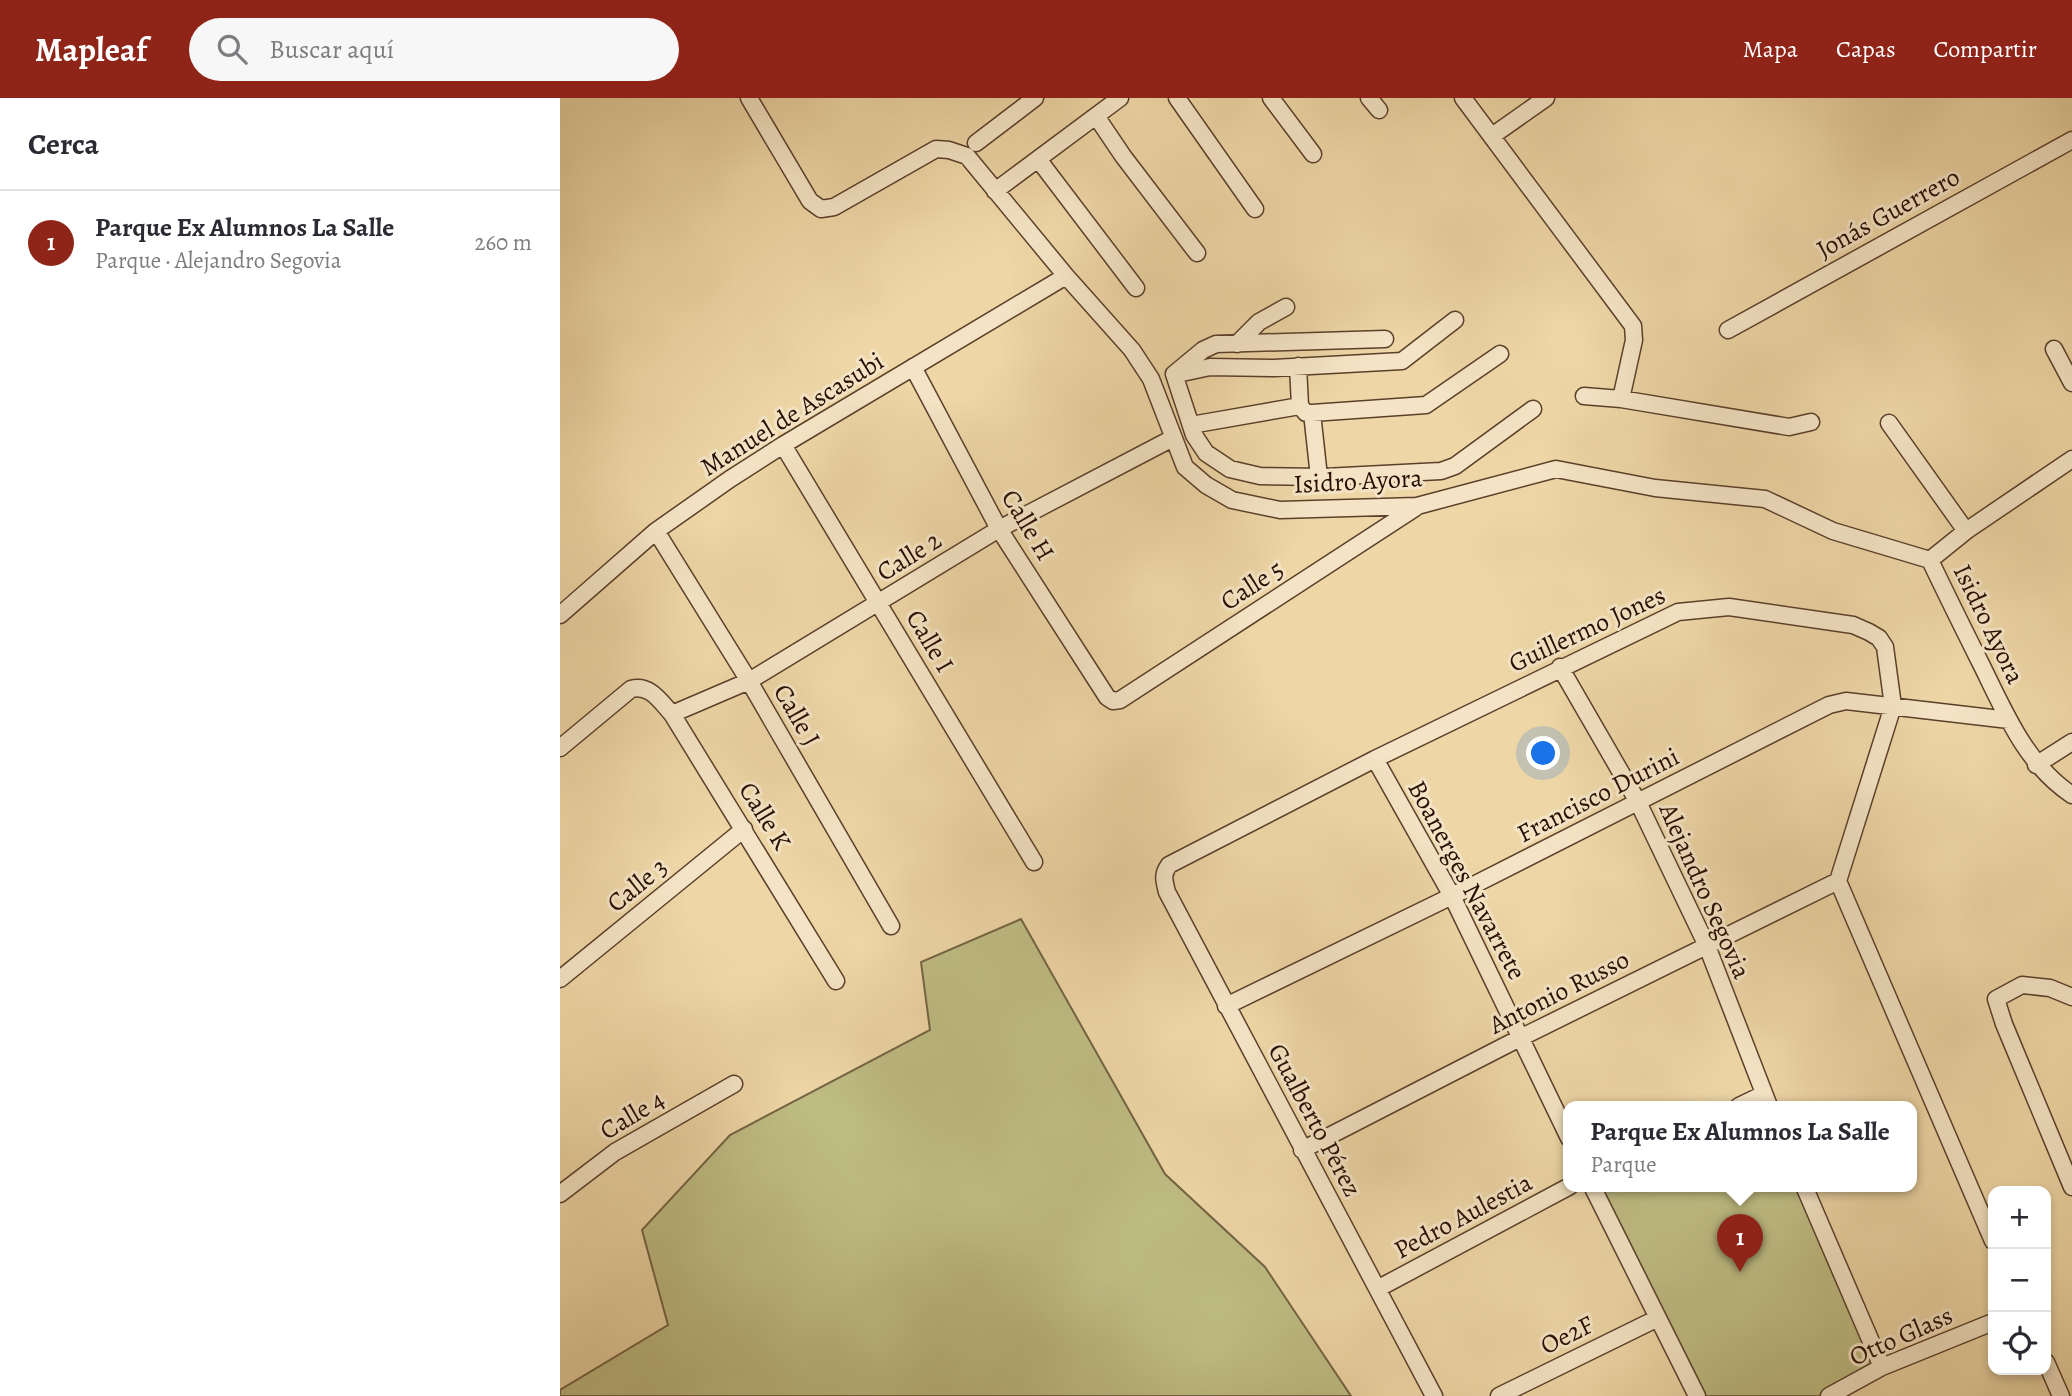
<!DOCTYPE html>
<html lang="es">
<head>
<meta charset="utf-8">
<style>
  :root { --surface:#fff; --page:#f7f7f7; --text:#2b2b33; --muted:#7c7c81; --line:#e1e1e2; --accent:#8f2418 }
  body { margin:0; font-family:Alegreya,serif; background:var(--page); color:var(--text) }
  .controls { position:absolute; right:21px; bottom:21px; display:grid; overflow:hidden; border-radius:14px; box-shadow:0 4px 10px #0003 }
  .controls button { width:63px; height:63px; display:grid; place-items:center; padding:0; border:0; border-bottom:2px solid var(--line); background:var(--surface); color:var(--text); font:35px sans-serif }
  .you { position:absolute; left:984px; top:656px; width:24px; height:24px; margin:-18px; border:5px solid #fff; border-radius:50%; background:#1a73e8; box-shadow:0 0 0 10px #1a73e833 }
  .badge { display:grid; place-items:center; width:46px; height:46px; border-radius:50%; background:var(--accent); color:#fff; font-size:23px; font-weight:700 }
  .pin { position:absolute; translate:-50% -58px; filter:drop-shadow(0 2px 4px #0008) }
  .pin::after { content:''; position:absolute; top:37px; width:24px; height:21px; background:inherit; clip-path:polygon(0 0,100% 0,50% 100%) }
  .popup { position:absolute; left:1003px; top:1003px; width:354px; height:91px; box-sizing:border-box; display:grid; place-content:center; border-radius:14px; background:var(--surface); filter:drop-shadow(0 2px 5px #0005); font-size:23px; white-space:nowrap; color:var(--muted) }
  .popup b { font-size:26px; color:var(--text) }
  .popup::after { content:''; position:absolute; left:50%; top:100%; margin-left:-14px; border:14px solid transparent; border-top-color:var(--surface) }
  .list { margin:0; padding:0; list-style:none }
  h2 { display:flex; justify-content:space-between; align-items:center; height:91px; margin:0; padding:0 28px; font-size:30px }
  h2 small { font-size:23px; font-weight:400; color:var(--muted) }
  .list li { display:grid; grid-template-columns:46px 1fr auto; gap:21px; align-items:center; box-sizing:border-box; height:105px; padding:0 28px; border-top:2px solid var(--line) }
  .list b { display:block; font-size:26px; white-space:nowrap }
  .list p { margin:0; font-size:23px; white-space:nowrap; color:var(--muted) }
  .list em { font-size:23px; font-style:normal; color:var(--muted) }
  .icon { flex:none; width:38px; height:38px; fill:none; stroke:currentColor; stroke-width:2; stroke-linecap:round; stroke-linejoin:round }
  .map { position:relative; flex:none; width:1512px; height:1298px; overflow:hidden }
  header { display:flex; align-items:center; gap:42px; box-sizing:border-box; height:98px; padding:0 35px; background:var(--accent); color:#fff }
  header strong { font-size:33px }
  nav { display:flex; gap:38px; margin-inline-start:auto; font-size:24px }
  .search { width:490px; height:63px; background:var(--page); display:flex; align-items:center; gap:18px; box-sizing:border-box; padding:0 24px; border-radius:38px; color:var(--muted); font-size:26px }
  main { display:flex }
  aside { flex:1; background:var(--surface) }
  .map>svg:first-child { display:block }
  .green { fill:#bebc83; stroke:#746442; stroke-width:2 }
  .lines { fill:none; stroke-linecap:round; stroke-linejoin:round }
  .minor-casing { stroke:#5a3f2a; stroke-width:19 }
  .minor { stroke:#f4e4c5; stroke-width:16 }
  .labels { text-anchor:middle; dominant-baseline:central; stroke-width:6; stroke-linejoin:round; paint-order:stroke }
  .street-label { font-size:26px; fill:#290d00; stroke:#f4e4c5 }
</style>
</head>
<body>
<header>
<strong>Mapleaf</strong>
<div class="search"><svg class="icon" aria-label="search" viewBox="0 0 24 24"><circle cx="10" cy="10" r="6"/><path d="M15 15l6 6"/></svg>Buscar aquí</div>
<nav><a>Mapa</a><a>Capas</a><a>Compartir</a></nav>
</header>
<main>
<aside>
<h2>Cerca<small></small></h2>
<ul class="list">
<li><span class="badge">1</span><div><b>Parque Ex Alumnos La Salle</b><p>Parque · Alejandro Segovia</p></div><em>260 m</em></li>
</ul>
</aside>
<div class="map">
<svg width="1512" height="1298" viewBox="0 0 1512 1298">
  <rect width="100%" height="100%" fill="#eed6a6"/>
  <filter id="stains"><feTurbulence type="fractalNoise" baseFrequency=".00286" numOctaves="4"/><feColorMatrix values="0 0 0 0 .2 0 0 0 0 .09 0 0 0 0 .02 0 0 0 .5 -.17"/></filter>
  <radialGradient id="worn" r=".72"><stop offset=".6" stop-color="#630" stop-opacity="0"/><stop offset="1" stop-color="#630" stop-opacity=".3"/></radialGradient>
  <!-- green -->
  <path class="green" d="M461,821l144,255 100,93 86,129h-791v-6l108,-65 -26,-95 88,-95 200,-105 -9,-68z
    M1032,1088h212l78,181 -58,29h-120z"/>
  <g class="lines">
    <defs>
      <path id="minor" d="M189,0l61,103 11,8 13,-2 102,-58 13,1 18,6 99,120 66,74 19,29 34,88 21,18 26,15 48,10 137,-4 139,-37 99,19 110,11 68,32 97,29c17,36 35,72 53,108 23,47 44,97 89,127
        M617,0l78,111
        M711,0l42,56
        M809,0l10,12
        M903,0l170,228 1,14 -13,59
        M536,18l27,40 74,97
        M932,38l54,-38
        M416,45l59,-45
        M478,61l98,129
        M435,93l125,-93
        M1168,232l344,-190
        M825,241l-169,5 -13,6 -29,24 20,61 12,18 24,16 30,7 64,1 117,-6 14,-5 78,-57
        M677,246l22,-22 27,-15
        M1494,251l18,34
        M738,268l2,40 6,7h6l114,-8 74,-51
        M353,269l86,162 108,168 6,4 7,-1 295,-192
        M617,276l33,-7 64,1 128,-7 53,-41
        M1024,298l37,3 168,28 22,-5
        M752,315l7,64
        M1329,325l77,108
        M631,327l109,-19
        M223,347l251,417
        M96,433l93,150 142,245
        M1370,462l36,-29 106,-72
        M0,517l96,-84 74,-52 53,-34 283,-169
        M1000,569l78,135 69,144 62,160
        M112,616l77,-33 250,-152 174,-91
        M0,650l71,-59c19,-5 29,12 41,25l164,267
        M815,661l77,137 117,242
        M1476,667l36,-23
        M0,881l184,-150
        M1512,899l-22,-9 -28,-3 -26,14 8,25 68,163
        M666,908l226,-110 377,-191 17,-4 163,19
        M1179,1008l25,-12
        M742,1052l218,-112 318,-157
        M1032,1088l105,210
        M1244,1088l78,181
        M0,1096l55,-42 119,-68
        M819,1190l191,-102
        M1486,1264l15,34
        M874,1298l-267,-504c-3,-12 -5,-17 2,-27l206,-106 303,-147 51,-5 124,18 16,7 10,6 6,9 8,59 -55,175 155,360
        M939,1298l157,-77
        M1269,1298l53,-29 111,-45"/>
    </defs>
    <!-- minor casing -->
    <use href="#minor" class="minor-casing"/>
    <!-- minor -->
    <use href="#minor" class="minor"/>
  </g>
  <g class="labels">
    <!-- street labels -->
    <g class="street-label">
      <text transform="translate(1328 115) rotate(-29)">Jonás Guerrero</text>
      <text transform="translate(232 316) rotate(-32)">Manuel de Ascasubi</text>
      <text transform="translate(798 383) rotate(-3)">Isidro Ayora</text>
      <text transform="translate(468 427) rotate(59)">Calle H</text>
      <text transform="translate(349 458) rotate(-32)">Calle 2</text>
      <text transform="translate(692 487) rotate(-33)">Calle 5</text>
      <text transform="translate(1429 526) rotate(64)">Isidro Ayora</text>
      <text transform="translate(1027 531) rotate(-25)">Guillermo Jones</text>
      <text transform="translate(370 543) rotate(59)">Calle I</text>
      <text transform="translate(237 617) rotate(60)">Calle J</text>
      <text transform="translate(1038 697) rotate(-27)">Francisco Durini</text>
      <text transform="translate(205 718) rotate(58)">Calle K</text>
      <text transform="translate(907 782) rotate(62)">Boanerges Navarrete</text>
      <text transform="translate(77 787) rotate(-39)">Calle 3</text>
      <text transform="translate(1145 793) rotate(66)">Alejandro Segovia</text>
      <text transform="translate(999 894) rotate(-27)">Antonio Russo</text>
      <text transform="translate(72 1017) rotate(-31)">Calle 4</text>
      <text transform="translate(755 1022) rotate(62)">Gualberto Pérez</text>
      <text transform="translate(903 1118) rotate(-28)">Pedro Aulestia</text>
      <text transform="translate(1007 1237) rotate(-26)">Oe2F</text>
      <text transform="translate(1341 1238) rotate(-24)">Otto Glass</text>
    </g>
  </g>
  <rect width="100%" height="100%" filter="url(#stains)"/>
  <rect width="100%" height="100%" fill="url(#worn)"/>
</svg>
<div class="controls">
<button>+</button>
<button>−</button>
<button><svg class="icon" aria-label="locate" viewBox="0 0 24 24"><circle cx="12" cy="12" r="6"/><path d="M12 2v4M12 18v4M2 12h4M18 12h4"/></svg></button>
</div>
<div class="you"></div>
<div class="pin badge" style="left:1180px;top:1174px">1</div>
<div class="popup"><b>Parque Ex Alumnos La Salle</b>Parque</div>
</div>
</main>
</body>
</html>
